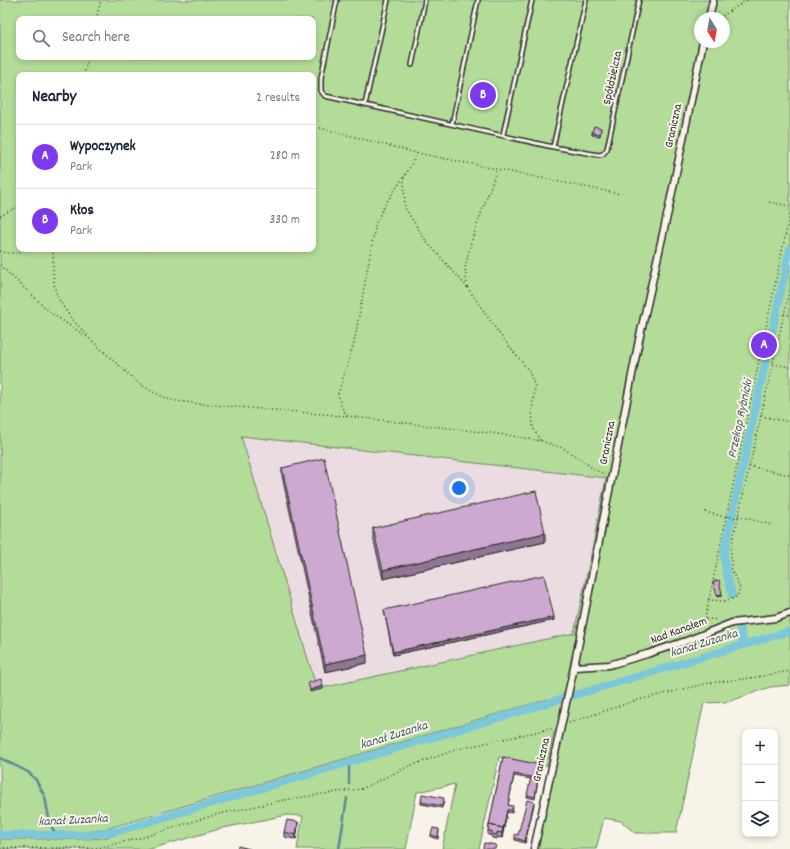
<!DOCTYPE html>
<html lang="en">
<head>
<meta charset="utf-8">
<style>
  :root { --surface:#fff; --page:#f6f6f7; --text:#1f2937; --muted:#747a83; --line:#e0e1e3; --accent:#7c3aed }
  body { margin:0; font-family:Dekko,sans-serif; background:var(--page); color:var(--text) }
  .controls { position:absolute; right:12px; bottom:12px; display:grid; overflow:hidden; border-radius:8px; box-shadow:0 2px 6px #0003 }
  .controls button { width:36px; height:36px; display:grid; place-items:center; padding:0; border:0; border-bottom:1px solid var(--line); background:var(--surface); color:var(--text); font:20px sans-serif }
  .compass { position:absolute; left:694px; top:12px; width:36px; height:36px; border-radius:50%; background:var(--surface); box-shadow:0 2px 6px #0003; rotate:169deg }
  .you { position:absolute; left:459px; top:488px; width:14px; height:14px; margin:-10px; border:3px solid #fff; border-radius:50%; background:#1a73e8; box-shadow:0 0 0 6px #1a73e833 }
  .badge { display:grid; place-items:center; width:26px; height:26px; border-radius:50%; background:var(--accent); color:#fff; font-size:13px; font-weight:700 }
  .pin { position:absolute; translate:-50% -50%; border:2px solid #fff; box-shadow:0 1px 4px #0006 }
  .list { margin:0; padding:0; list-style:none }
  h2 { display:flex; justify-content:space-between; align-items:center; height:52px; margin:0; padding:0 16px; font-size:17px }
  h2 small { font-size:13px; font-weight:400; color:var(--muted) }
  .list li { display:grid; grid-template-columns:26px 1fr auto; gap:12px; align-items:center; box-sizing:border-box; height:64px; padding:0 16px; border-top:1px solid var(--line) }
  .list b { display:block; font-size:15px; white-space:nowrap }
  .list p { margin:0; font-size:13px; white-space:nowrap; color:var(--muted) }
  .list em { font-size:13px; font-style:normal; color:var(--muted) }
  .icon { flex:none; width:22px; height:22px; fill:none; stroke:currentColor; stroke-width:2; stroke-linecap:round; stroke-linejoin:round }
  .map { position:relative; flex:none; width:790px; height:849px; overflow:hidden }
  .search { position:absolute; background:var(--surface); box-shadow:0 2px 6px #0003; left:16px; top:16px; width:300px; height:44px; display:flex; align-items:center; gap:10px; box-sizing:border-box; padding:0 14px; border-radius:8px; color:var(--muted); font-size:15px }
  .panel { position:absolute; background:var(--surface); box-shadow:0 2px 6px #0003; left:16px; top:72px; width:300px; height:180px; border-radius:8px }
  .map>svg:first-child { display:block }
  .built { fill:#eadce1 }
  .green { fill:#b3dc99; stroke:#6f8462; fill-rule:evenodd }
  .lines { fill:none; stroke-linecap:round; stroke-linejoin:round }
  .stream { stroke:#5b8994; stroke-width:2.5 }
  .canal { stroke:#7bc7da; stroke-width:8 }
  .lane-casing { stroke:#2b2b2b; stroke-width:6 }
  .street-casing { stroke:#2b2b2b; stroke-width:9 }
  .path { stroke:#2b2b2b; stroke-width:1.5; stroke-dasharray:1 3; stroke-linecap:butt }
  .lane { stroke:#f7f3e8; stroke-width:3 }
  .street { stroke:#f7f3e8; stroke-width:6 }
  .wall { fill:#b090b3; stroke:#2b2b2b }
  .shaded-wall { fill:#907692; stroke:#2b2b2b }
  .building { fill:#cda8d0; stroke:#2b2b2b }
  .labels { text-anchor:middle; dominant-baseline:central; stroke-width:4; stroke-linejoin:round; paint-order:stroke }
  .street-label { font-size:12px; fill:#2b2b2b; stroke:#f7f3e8 }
  .water-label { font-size:13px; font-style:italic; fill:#435a60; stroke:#f7f3e8 }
</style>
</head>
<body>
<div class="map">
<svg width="790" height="849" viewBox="0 0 790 849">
  <rect width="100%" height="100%" fill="#f7f3e8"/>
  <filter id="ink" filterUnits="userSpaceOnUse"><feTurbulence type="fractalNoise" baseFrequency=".025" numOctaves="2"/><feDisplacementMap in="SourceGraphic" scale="8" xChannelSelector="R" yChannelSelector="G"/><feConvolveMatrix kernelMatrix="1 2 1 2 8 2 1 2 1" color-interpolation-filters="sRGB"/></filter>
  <g filter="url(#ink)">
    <!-- built -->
    <path class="built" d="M241,436l366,42 -33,155 -258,57z"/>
    <!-- green -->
    <path class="green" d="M0,0h790v685l-20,2 -42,15 -24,1 -28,130h-41l-14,-12 -17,-3 -8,31h-59l27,-119 -10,2 -7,34 -48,-9 -20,92h-37l13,-65 -38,8 -11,57h-109l6,-33 -16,-1 -64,13 -73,21h-150v-10h87l16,-1 22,-6 422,-127 1,-6 -442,130 -21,3h-85zM700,18h24v24h-24zM19,19h294v38h-294zM19,75h294v174h-294zM241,436l365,42 -16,82 -16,73 -257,56z"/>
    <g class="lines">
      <!-- stream -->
      <path class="stream" d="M0,758l28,14 8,8 9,17 5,27 6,11
        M349,762v22
        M339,849l8,-51"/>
      <!-- canal -->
      <path class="canal" d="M732,595l-7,-29 -1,-13 66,-304
        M740,628l4,17
        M0,835h88l30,-4 672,-200"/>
      <defs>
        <path id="lane" d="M337,0l-16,78v13l4,5 228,51 46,8 4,-1 4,-5 32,-149
          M412,65l13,-65
          M365,105l23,-105
          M452,124l26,-124
          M503,135l29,-135
          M553,147l33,-147"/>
        <path id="street" d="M709,18l4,-18
          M574,667l35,-2 38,-11 42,-14 43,-17 44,-5 14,-5
          M534,849l40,-182 65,-327 30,-133 34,-165"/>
      </defs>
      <!-- lane casing -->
      <use href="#lane" class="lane-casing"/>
      <!-- street casing -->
      <use href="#street" class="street-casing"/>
      <!-- path -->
      <path class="path" d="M719,18l28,-18
        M96,19l5,-19
        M84,75l4,-18
        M320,128l97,25 203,41
        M404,177l1,31 21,33 41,46 34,49 28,35 6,16 -3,23 1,18 8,13
        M769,202l21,4
        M0,216l19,-10
        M53,249c0,15 -1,32 4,46 6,15 21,31 32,42
        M0,251c11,4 18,2 29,-2
        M0,265l51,48 39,26 48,44 15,9 17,8 30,4 147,12 160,19 34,6 22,7 17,11 15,11 10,4
        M467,287l-2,-19 6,-26 26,-73
        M784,314l6,1
        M773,364l17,3
        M347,416l-6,-10 -3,-12 16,-51 22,-121 10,-19 22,-32 9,-18
        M761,416l29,6
        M749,466l40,9
        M705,512l21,5
        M726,516l12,2
        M738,516l34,9
        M708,600l19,1 10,-4 3,-9 -9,-19v-21l59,-260
        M705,619l85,-406
        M679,636c15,-11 20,-19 39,-16
        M569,723l65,-22 75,-18 42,-5 39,-7
        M0,848h98l42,-10 74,-23 70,-15 53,-8 24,-3 46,-22 51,-18 96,-21"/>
      <!-- lane -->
      <use href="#lane" class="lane"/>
      <!-- street -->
      <use href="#street" class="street"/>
    </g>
    <!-- wall -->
    <path class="wall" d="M601,130l-1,6 -8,-1v-2z
      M282,468l85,195 -42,9 -43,-196z
      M373,528l172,14 -162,37 -10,-42z
      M384,610l170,10 -161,35z
      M503,757l37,10 -5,32 -8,-2 4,-18 -17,-3 -6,29 5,3 -1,5 -5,-1 -5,26 -5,-1v2l-5,-1v-2l-4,-1v-4z
      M444,801l-2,7 -21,-4v-2z
      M534,804l-9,39 -10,-3v-2l3,-3z
      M298,826l-2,13 -12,-2v-5z
      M439,831l-1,8 -7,-2v-2z"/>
    <!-- shaded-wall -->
    <path class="shaded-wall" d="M545,533v9l-162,37v-9z
      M722,594v2l-5,1v-2z
      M554,617v3l-161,35v-3z
      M367,655v8l-42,9v-8z
      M323,686v3l-13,3v-2z
      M534,802v2l-9,39v-2z
      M507,810v2l-5,26v-5z
      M298,822v4l-2,13v-4z"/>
    <!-- building -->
    <path class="building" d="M594,126l7,2 -1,6 -8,-1z
      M324,458l43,197 -42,9 -43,-196z
      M536,491l9,42 -162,37 -10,-42z
      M544,575l10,42 -161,35 -9,-42z
      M719,580l3,14 -5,1 -4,-13z
      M321,679l2,7 -13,4 -2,-7z
      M503,757l37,8 -5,32 -8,-2 4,-18 -17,-3 -6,31 5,1 -1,4h-5l-4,20v-2l-14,-3z
      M422,794l22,4 -2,8 -21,-4z
      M527,800l7,2 -9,39 -10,-3v-4l3,1z
      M287,820l11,2 -2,13 -12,-3z
      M489,825l14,3 -1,5 -5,-1v3l-5,-1v-3h-4z
      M433,828l6,1 -1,8 -7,-2z
      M484,843l12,2 -1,4h-12z
      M238,846l12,3h-13z"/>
  </g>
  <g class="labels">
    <!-- street labels -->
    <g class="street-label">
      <text transform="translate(613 78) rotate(-78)">Spółdzielcza</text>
      <text transform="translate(674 126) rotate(-78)">Graniczna</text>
      <text transform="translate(608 443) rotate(-79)">Graniczna</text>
      <text transform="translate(679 631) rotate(-20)">Nad Kanałem</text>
      <text transform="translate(542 760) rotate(-78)">Graniczna</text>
    </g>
    <!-- water labels -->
    <g class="water-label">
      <text transform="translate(741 419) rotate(-78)">Przekop Rybnicki</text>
      <text transform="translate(704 644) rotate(-17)">kanał Zuzanka</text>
      <text transform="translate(394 736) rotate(-17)">kanał Zuzanka</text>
      <text transform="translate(73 821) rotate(-3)">kanał Zuzanka</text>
    </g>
  </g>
</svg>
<div class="controls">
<button>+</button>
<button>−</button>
<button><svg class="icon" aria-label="layers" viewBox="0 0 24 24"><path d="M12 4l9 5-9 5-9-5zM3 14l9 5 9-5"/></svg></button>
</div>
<svg class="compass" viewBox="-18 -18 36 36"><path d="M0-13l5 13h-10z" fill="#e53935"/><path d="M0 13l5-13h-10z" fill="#747a83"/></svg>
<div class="you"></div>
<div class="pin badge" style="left:764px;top:345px">A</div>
<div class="pin badge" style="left:483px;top:95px">B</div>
<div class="search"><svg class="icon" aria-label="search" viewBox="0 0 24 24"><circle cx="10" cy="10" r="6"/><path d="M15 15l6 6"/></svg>Search here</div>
<section class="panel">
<h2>Nearby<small>2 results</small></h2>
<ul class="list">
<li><span class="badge">A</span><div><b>Wypoczynek</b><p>Park</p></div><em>280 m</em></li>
<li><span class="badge">B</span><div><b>Kłos</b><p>Park</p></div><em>330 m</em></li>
</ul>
</section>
</div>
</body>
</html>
